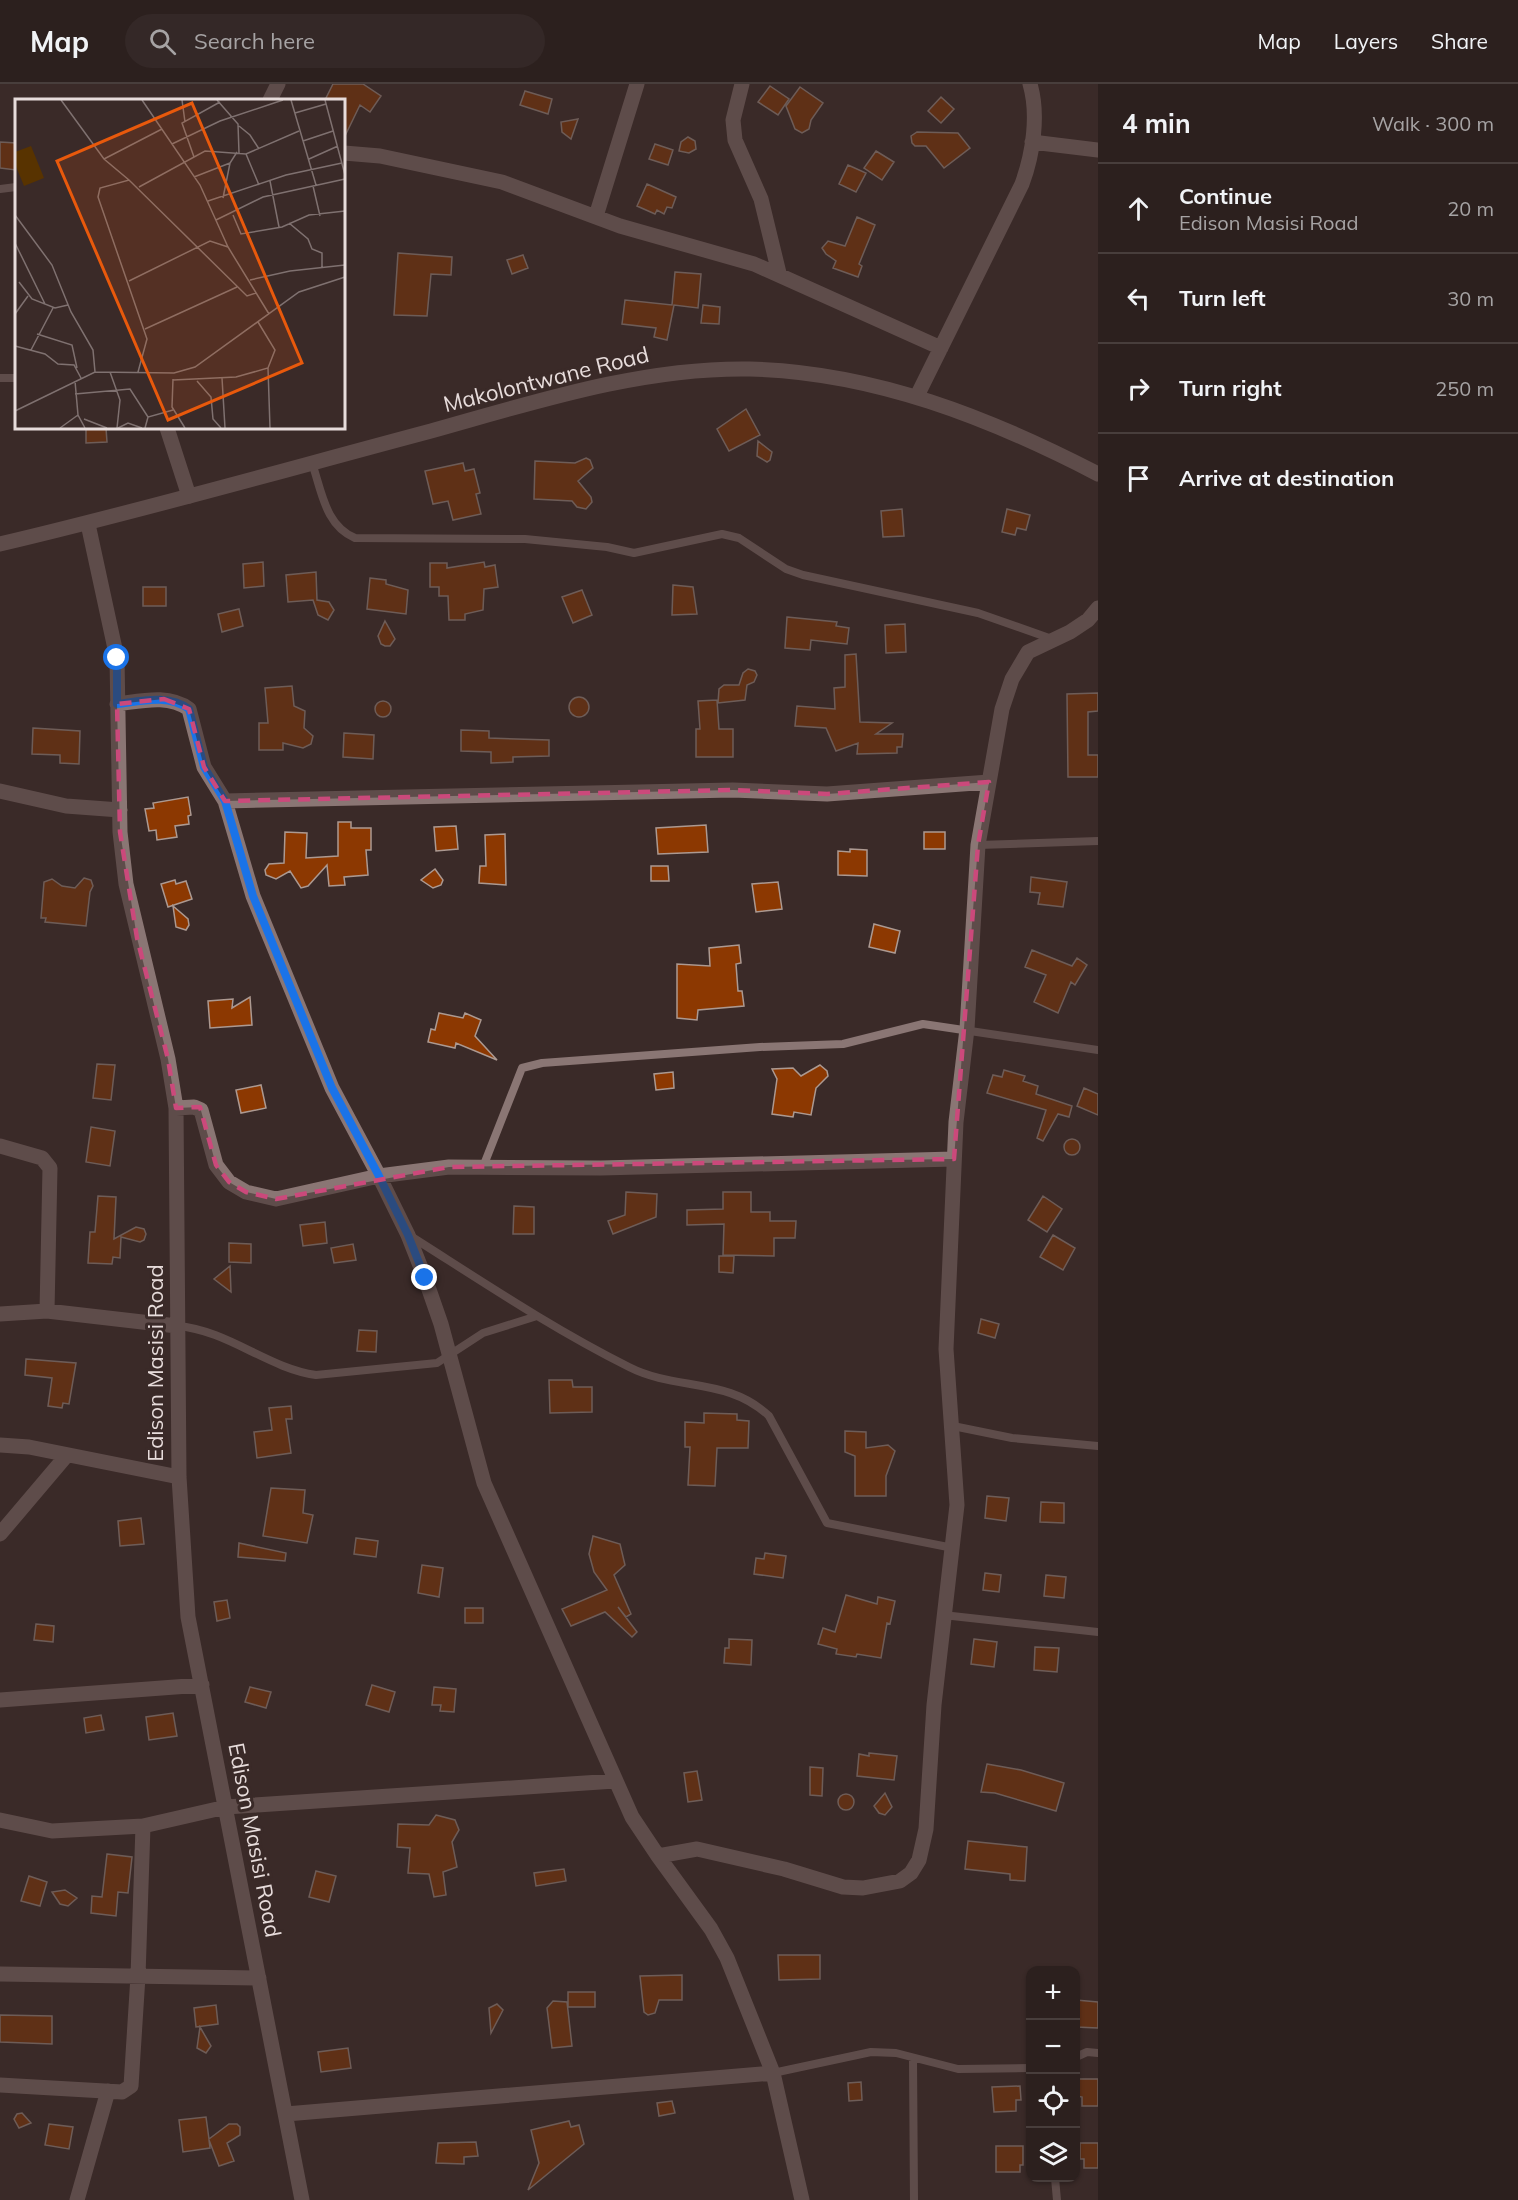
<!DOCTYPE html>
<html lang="en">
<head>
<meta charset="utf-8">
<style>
  :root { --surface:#2c201e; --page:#342827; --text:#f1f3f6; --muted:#a6a3a4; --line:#483e3c }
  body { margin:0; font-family:Mulish,sans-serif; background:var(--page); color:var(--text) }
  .controls { position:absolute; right:18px; bottom:18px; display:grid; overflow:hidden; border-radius:12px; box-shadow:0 2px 4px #0004 }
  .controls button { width:54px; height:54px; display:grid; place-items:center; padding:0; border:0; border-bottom:2px solid var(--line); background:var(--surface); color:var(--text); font:30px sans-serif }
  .stop { position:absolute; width:18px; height:18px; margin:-14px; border:4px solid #1a73e8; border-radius:50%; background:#fff }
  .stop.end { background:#1a73e8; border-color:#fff; box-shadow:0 2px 6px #0008 }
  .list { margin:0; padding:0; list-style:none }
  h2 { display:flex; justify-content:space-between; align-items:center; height:78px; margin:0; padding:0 24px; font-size:26px }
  h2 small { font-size:20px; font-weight:400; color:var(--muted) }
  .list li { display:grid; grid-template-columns:39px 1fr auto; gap:18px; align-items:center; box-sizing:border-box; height:90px; padding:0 24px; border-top:2px solid var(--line) }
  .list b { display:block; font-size:22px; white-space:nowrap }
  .list p { margin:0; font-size:20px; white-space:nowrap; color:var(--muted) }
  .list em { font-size:20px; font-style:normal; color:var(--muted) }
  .icon { flex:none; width:33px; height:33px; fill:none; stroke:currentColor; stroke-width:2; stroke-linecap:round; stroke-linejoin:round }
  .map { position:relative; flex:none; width:1098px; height:2116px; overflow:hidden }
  header { display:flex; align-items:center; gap:36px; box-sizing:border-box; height:84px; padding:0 30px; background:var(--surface); border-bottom:2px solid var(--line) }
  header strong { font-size:28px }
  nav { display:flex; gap:33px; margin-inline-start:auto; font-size:21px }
  .search { width:420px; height:54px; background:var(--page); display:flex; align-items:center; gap:15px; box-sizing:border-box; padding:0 21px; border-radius:33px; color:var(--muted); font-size:22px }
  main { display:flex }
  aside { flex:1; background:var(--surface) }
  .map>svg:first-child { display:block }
  .building { fill:#8c3801; stroke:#ac9991; stroke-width:1.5 }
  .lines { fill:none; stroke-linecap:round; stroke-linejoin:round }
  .lane { stroke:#8a7674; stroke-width:8 }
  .street { stroke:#8a7674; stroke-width:15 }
  .secondary { stroke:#8a7674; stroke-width:15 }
  .route { stroke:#1a73e8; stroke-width:8 }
  .marked { fill:none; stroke:#cb497b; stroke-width:4.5; stroke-dasharray:12 8; stroke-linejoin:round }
  .labels { text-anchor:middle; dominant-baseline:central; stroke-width:6; stroke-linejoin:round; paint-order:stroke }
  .street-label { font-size:22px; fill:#e7dcdb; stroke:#3a2a28 }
  .inset-road { fill:none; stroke:#7f7170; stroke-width:1.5 }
  .view { fill:#e8590c; fill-opacity:0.15; stroke:#e8590c; stroke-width:3 }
  .inset-edge { fill:none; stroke:#e7dcdb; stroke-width:3 }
</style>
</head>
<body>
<header>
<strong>Map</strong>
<div class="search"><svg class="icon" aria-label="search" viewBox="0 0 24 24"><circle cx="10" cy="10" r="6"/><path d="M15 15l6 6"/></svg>Search here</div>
<nav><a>Map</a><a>Layers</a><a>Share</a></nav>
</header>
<main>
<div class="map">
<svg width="1098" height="2116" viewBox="0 0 1098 2116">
  <rect width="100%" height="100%" fill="#3a2a28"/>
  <!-- building -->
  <path class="building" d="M333,0h30l18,12 -11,16 -10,-7 -16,33v-38h-19z
    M770,2l19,13 -11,16 -20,-13z
    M800,3l23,16 -12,17 -2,9 -7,4 -7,-4 -9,-23z
    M525,7l27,8 -4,15 -28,-9z
    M941,13l13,12 -13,14 -13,-12z
    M578,35l-7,20 -9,-7 -1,-10z
    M917,48l41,1 12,15 -26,20 -18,-22h-11l-3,-3 -1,-7z
    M688,53l7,4 1,8 -7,4 -10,-2 2,-9z
    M0,58l16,1v27l-16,-2z
    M655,60l18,6 -5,15 -19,-6z
    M876,67l18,11 -12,18 -18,-12z
    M848,81l18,8 -10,19 -17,-8z
    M647,100l29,13 -4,11 -5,-1 -3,7 -7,-4 -2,4 -18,-8z
    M857,133l18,8 -16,39 3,2 -4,11 -25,-9 3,-7 -10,-7 -4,-6 6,-7 17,5z
    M398,169l54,4 -1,18 -20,-1 -4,42 -33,-1z
    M523,171l5,13 -16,6 -5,-14z
    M675,188l26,2 -3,34 -24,-3 -7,35 -13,-3 2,-9 -34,-4 3,-24 47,5z
    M703,221l17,2 -1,17 -18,-1z
    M746,325l14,26 -31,16 -12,-22z
    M86,344h20l1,14 -21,1z
    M758,357l14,11 -2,8 -3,2 -10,-6z
    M586,374l4,2 3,8 -15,13 13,16 1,5 -6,7 -9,-2 -5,-6 -38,-2 1,-38 40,2z
    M463,379l2,8 9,-2 6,24 -4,1 5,20 -28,6 -5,-19 -15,3 -8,-33z
    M902,425l2,27 -21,1 -2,-26z
    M1007,425l23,6 -4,15 -9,-2 -2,7 -13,-3z
    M263,478l1,24 -20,2 -1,-24z
    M484,478l1,5 10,-2 3,22 -14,2 -1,21 -18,4v6h-16l-1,-24h-9v-9h-9v-24h17v5z
    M316,488l1,28 12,2 5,8 -6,10 -10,-5 -5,-15 -25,2 -2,-27z
    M370,494l16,2v4l22,6 -2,24 -39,-5z
    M673,501l20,2 4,27 -25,1z
    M143,503h23v19h-23z
    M582,506l10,25 -19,8 -11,-26z
    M239,525l4,17 -21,6 -4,-18z
    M787,533l50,5 -1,4 13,2 -2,16 -36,-4 -1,10 -25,-2z
    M385,537l10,18 -5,7h-5l-4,-2 -3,-8z
    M905,540l1,28 -20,1 -1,-28z
    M856,570l4,68 32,1 -16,11h27l-1,13h-5v6l-40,1 1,-11 -22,8 -10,-23 -31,-2 2,-20 38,3 -1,-21 11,-1v-32z
    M748,585l7,2 2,4 -3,7 -7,3 -2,15 -27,3 1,-14 5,-4h15l4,-12z
    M292,602l2,20 11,5 -1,17 9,8 -2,8 -8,4 -20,-5v7h-24v-27h9l-3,-35z
    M1098,609v18l-10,1v43h10v22h-30l-1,-83z
    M569 623a10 10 0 1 1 20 0a10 10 0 1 1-20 0Z
    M717,616l2,29h14v28h-37v-28h4l-2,-28z
    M375 625a8 8 0 1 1 16 0a8 8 0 1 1-16 0Z
    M33,644l47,3 -1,33 -19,-1v-8l-28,-1z
    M461,646l28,1v7l60,2v16l-36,1v5l-22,1v-11l-30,-1z
    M344,649l30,2 -1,24 -30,-2z
    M188,713l3,18 -3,1 1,8 -14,2 2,11 -20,3 -1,-10 -7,1 -4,-22 9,-1 -1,-5z
    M338,738h13v6h20v22h-5l2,25 -24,2 1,8 -16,1 -2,-21 -19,21 -7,2 -11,-17 -14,8 -10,-4 -1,-5 4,-6 15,-1 1,-31 22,1 -1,25 32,-2z
    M706,741l2,27 -50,2 -2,-26z
    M456,742l2,23 -22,2 -2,-24z
    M924,748h21v17h-21z
    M505,750l1,51 -27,-2 1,-17h6l-1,-31z
    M850,765l17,1v26l-29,-1v-24l12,1z
    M651,782h17l1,15h-18z
    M435,785l8,11 -2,5 -8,3 -12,-8z
    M1031,793l36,5 -4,25 -25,-3 2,-11 -10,-1z
    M84,794l7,2 2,6 -3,6 -4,34 -41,-4 1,-4h-5l3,-36 8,-3 10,7 13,2z
    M175,796l1,4 10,-3 6,18 -24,8 -7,-23z
    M778,798l4,27 -26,3 -4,-28z
    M173,822l15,13 1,6 -3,5 -10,-3z
    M874,840l26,7 -5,22 -26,-6z
    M739,861l2,18 -5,1 2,27h4l2,15 -46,4 -1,10 -20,-2v-54l33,2 -1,-18z
    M1032,866l40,16 5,-8 10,7 -12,20 -4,-3 -13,31 -24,-11 12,-27 -21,-8z
    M250,913l2,28 -42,3 -2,-27 25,-2 -1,9z
    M439,929l24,5 2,-5 16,7 -6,16 22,24 -41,-17 -1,5 -27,-6 3,-13 4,1z
    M97,980l18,1 -4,35 -18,-2z
    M820,981l7,6 1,5 -12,12 -5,27 -17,-3 -1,5 -21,-3 5,-35 -5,-10 21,-1 8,8z
    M1004,986l21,6 -2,5 15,5 -2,8 36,12 -3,11 -11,-3 -15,27 -6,-3 9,-28 -59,-17 6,-18 9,2z
    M673,988l1,16 -18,2 -2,-16z
    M261,1001l5,23 -25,5 -5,-23z
    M1084,1004l14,6v21l-21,-9z
    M91,1043l24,4 -5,35 -24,-4z
    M1064 1063a8 8 0 1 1 16 0a8 8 0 1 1-16 0Z
    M626,1108l31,2 -1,23 -43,17 -5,-13 17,-6z
    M723,1108h28v20h19v9h26l-1,17h-21v18l-51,-1 1,-31 -37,1v-15l36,-1z
    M98,1112l18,1 -2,42 22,-12 8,2 2,5 -2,6 -4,2 -19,-5 -1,21 -7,-1 -1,7 -24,-1 2,-31h5z
    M1043,1112l19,13 -15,23 -19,-12z
    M514,1122l20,1v27h-21z
    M325,1138l2,21 -24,3 -3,-21z
    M1053,1151l22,13 -12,22 -23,-13z
    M229,1159l22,1v19l-22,-1z
    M353,1160l3,16 -22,3 -3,-15z
    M719,1172h15l-1,17 -14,-1z
    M230,1182l1,26 -17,-13z
    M981,1235l18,5 -4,14 -17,-5z
    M359,1246l18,1 -1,21 -19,-1z
    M26,1275l50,4 -7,41 -6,-1 -1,5 -14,-2 4,-28 -27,-3z
    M549,1296h23l1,7h19v25l-42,1z
    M291,1322l1,13h-6l5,34 -34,5 -3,-26 18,-2 -3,-22z
    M704,1329l33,1v6l12,1 -1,27h-31l-2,38 -27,-1 2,-38h-5v-25l19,1z
    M845,1347l21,1v16l22,-3 7,6 -9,25v20h-31v-40l-10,-4z
    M271,1404l34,2 -2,23 10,2 -6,28 -44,-7z
    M987,1412l22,2 -3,23 -21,-3z
    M1041,1418l23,1v20l-24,-1z
    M141,1434l3,26 -24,2 -2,-25z
    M593,1452l27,8 5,21 -11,10 17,39 -5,3 -8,-10 19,25 -5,5 -27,-25 -34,14 -9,-17 45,-19 -13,-18 -5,-18z
    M356,1454l22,3 -2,16 -22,-3z
    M239,1459l47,10 -1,8 -47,-4z
    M765,1469l21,3 -3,22 -29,-4 2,-16 8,1z
    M422,1481l21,3 -4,29 -21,-4z
    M985,1489l16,2 -2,17 -16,-2z
    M1046,1491l20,2 -2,21 -20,-2z
    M846,1511l31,9 1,-7 17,4 -5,23 -3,-1 -6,35 -24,-4 -1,3 -20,-3 1,-5 -19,-5 5,-16 12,4z
    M227,1516l3,18 -13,3 -3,-19z
    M465,1524h18v15h-18z
    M36,1540l18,2 -1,16 -19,-2z
    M729,1555l23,1 -1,25 -27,-2 1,-15h4z
    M974,1555l23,3 -3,25 -23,-3z
    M1035,1563l24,1 -2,24 -23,-2z
    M372,1601l23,7 -6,20 -23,-7z
    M250,1603l21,5 -5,16 -21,-6z
    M434,1603l22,2 -2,23 -14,-1 1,-6h-9z
    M173,1629l4,23 -28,4 -3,-23z
    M101,1631l3,15 -18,3 -2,-15z
    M869,1669l28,3 -3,24 -37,-4 2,-22 10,2z
    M987,1680l34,6 43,13 -8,28 -61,-18 -14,-1z
    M810,1683l13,1 -1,28 -12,-1z
    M697,1687l5,29 -14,2 -4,-29z
    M885,1709l7,14 -7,8 -6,-2 -5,-7z
    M838 1718a8 8 0 1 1 16 0a8 8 0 1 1-16 0Z
    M436,1731l19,5 4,10 -7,12 5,25 -14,5 3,23 -12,2 -5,-23 -21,-1 2,-25 -13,-1 1,-23 31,1z
    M968,1757l59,6 -2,34 -15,-1v-6l-45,-5z
    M107,1770l25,3 -4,36 -10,-1 -2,24 -25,-3 1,-17 10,1z
    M564,1785l2,12 -30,5 -2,-13z
    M316,1787l20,5 -7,26 -20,-5z
    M29,1792l18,6 -7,24 -19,-5z
    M65,1806l12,8 -9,8 -8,-2 -8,-12z
    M778,1871h42v24l-41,1z
    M682,1891v25h-23l-4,13 -7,2 -4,-3 -4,-36z
    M568,1908h27v15h-27z
    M1076,1916l22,2v26l-22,-1z
    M553,1917l14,1 5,44 -20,2 -5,-40z
    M497,1920l6,6 -12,23 -2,-25z
    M216,1921l2,19 -22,3 -2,-19z
    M0,1931l52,1v28l-52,-2z
    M200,1943l11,19 -5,7 -9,-5z
    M348,1964l3,20 -30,4 -3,-20z
    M1078,1995h20v27h-16v-9l-5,-1z
    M861,1998l1,18 -13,1 -1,-18z
    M1020,2002l1,14h-5v11l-22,1 -2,-25z
    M672,2017l3,12 -16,3 -2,-13z
    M22,2029l9,10 -12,5 -5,-9 3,-5z
    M206,2033l3,22 20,-15h8l3,3v8l-13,8 7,18 -15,5 -10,-26 1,8 -27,4 -4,-32z
    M569,2037l2,6 8,-2 5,19 -56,46 11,-27 -8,-33z
    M49,2040l24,3 -4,22 -24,-4z
    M476,2058l2,14 -14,1v7l-28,-1 2,-20z
    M1080,2059h18v25h-14v-9h-4z
    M996,2062h27v19h-3v7h-24z"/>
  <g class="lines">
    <!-- lane -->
    <path class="lane" d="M0,105l16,-2
      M0,294h16
      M312,379c10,29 13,62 43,75l170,1 82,8 27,6 88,-19 17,4 47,31 17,6 175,38 74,26
      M978,761l120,-4
      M483,1083l39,-99 20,-5 218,-16 83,-3 80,-20 175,26
      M412,1153c71,45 141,92 217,130 47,24 99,10 140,49l58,107 126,25
      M177,1242c51,4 90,42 139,49l121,-12 46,-30 54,-17
      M953,1342l59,12 86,8
      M943,1531l155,17
      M1076,1973l11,-5 11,1
      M913,1975l1,141
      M773,1989l98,-21 25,1 62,16 72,-1
      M1055,2094l2,22"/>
    <!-- street -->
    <path class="street" d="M742,0l-9,36 2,20 26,59 18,74
      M270,16l8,-16
      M1032,58l66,8
      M344,69l36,3 122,26 118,44 134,38 187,84
      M596,132l41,-132
      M917,312l105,-212c11,-30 17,-69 8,-100
      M167,344l22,68
      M88,440l29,134 3,174 6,52 42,175 8,49 3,369 9,140 114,583
      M117,620c25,-3 51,-10 72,5l15,58 21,34 28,95 79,192 47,88 29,59 17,43 16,46 43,159 148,334 26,39 39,-7 87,20 59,18 20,1 37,-7 11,-8 8,-13 7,-31 8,-124 23,-200 -11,-156 10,-227 11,-93 11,-184 24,-136 10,-30 16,-27 42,-20 18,-12 10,-12
      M0,707l66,15 54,4
      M225,717l508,-11 94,4 162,-12
      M176,1024l18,-1 7,3 15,55 13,17 17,10 30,7 103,-23 70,-9 152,1 353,-9
      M0,1062l42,12 8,10 -3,143
      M0,1230l47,-3 130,15
      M0,1361l29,2 150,30
      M0,1450l67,-79
      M0,1616l202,-15
      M0,1736l52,11 91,-5 83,-19 389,-26
      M658,1772l53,73 16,29 46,115 29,127
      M0,1890l259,4
      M0,2001l122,7 9,-6 7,-110 5,-150
      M286,2030l487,-41
      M77,2116l31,-109"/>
    <!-- secondary -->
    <path class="secondary" d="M0,460c145,-34 288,-75 431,-113 104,-29 211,-64 319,-62 124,3 240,49 348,105"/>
  </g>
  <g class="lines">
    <!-- route -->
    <path class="route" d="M117,574v46c25,-3 51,-10 72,5l15,58 21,34 28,95 79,192 47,88 29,59 17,43"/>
  </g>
  <!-- marked area -->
  <path d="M0 0H1098V2116H0ZM164,615l25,10 15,58 21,34 508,-11 94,4 162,-12 -11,63 -24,314 -505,8 -173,32 -30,-7 -17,-10 -13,-17 -16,-58 -24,1 -8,-49 -31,-121 -17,-106 -3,-128z" fill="#3a2a28" fill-opacity=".55" fill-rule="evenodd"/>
  <path class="marked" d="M164,615l25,10 15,58 21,34 508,-11 94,4 162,-12 -11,63 -24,314 -505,8 -173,32 -30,-7 -17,-10 -13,-17 -16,-58 -24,1 -8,-49 -31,-121 -17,-106 -3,-128z"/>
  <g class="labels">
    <!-- street labels -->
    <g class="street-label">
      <text transform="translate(546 295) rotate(-14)">Makolontwane Road</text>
      <text transform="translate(155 1279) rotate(-90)">Edison Masisi Road</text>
      <text transform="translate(255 1756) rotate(79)">Edison Masisi Road</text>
    </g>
  </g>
  <!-- overview -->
  <g transform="translate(15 15)">
    <rect width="330" height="330" fill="#3a2a28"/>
    <path d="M16,47l13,32 -20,8 -9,-22v-12z" fill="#583300"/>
    <path class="inset-road" d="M46,1l43,59 25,21M127,1l58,85 28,62 41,67M167,1l3,22M202,1l21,24 1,29M276,1l25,85M310,1l20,75M280,14l31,-9M224,27l11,9 9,14M288,42l30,-10M157,45l48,-23 63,-21M231,55l13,31M179,58l-12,-34 38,-21M89,60l58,-30M294,60l29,-13M179,78l36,-14M255,82l9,46M298,87l7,30M124,88l66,-36 41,3 53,-23M208,99l7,-35 7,-11M193,102l78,-26 56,-12M0,116l37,50 19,47 22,38 2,22M218,116l8,19 41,-7 27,-12 36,-4M201,121l47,-23 82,-18M274,124l19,16 4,10 10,4v16M0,144l30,61M235,181l40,-9 55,-6M114,182l81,-40 18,6M4,183l13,17 23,9 13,-3M0,215l13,-18M130,230l92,-42M22,235l35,11 5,23M0,247l30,8 13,10 16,1 7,13M16,251l22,-42M253,269l2,60M95,273l10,28 -3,28M123,273l9,-33 -49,-142 2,-9 29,-8 118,116 9,-3M207,279l3,50M158,280l-1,28 13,21M158,281l63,-3 32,-9 7,-18 -17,-28M60,282l3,34 7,13M182,282l14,16 2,22 8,9M60,295l55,-5 18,28M0,312l80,-39 79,1 21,-6 104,-75 46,-15M69,320l23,9M45,329l18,-13M103,329l10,-5 14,5M130,329l3,-11 25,-7"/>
    <path class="view" d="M177,4l110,260 -134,57 -111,-259z"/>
    <rect width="330" height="330" class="inset-edge"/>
  </g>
</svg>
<div class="controls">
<button>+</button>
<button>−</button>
<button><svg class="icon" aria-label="locate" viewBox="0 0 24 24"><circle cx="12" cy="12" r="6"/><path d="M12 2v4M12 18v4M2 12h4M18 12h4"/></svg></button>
<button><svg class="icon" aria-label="layers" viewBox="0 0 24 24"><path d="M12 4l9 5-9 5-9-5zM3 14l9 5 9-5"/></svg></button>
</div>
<div class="stop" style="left:117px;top:574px"></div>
<div class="stop end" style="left:425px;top:1194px"></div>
</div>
<aside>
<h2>4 min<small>Walk · 300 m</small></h2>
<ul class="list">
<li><svg class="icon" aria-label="ahead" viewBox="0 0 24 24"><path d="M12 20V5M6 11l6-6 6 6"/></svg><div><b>Continue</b><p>Edison Masisi Road</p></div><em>20 m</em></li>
<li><svg class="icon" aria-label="left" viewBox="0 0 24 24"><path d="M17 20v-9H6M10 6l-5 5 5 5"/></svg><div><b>Turn left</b></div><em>30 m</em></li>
<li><svg class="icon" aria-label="right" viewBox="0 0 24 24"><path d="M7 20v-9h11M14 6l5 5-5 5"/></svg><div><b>Turn right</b></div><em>250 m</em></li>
<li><svg class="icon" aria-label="arrive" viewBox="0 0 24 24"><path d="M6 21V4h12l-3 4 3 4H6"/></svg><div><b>Arrive at destination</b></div></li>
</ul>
</aside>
</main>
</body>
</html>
